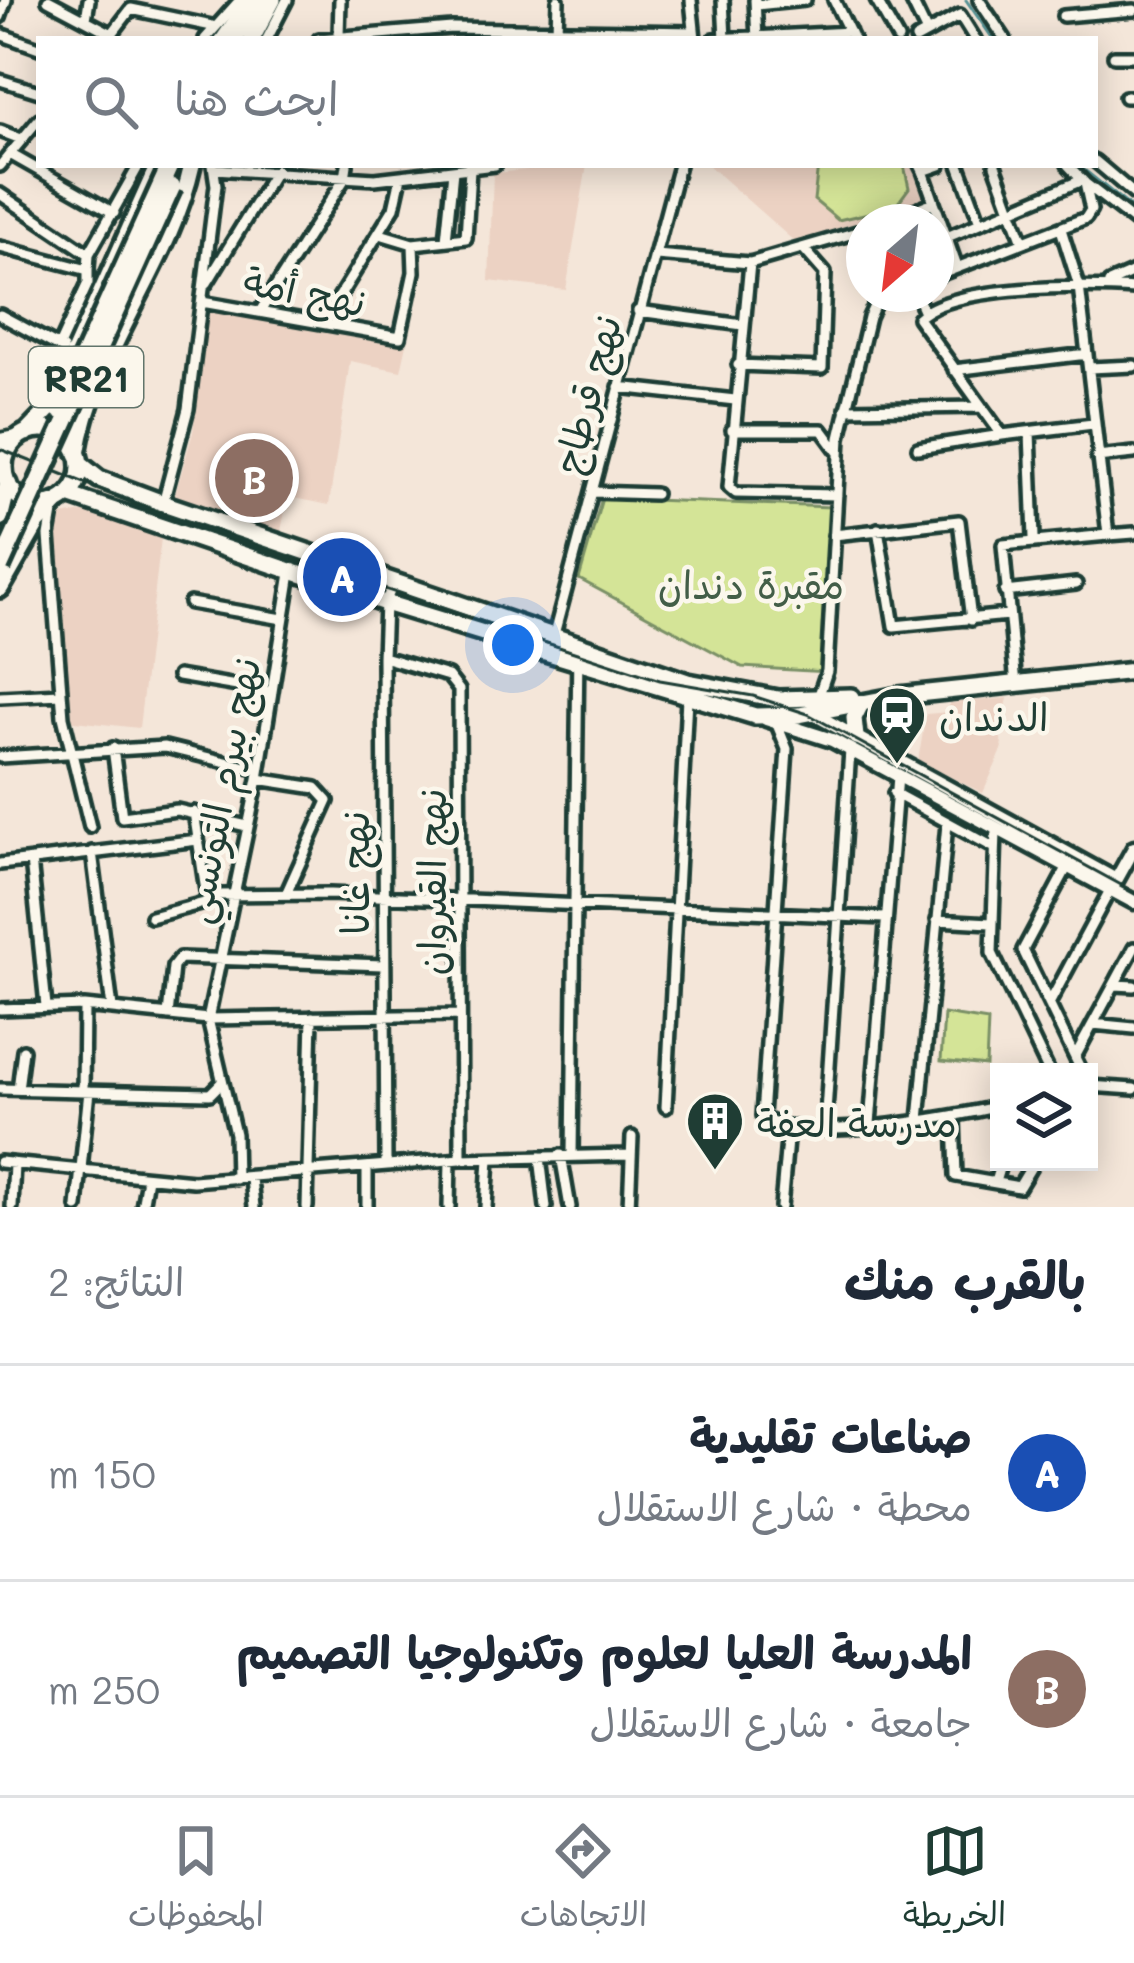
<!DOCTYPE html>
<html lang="ar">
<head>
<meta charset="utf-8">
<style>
  :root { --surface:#fff; --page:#f6f6f7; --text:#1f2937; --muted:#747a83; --line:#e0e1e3; --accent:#1f3d34 }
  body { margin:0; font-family:Mali,"Playpen Sans Arabic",sans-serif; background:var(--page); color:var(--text); direction:rtl }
  .controls { position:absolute; right:36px; bottom:36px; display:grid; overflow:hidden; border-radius:0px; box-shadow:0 6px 30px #0003 }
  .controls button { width:108px; height:108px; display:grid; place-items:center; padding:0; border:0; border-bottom:3px solid var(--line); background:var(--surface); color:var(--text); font:60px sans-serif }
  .compass { position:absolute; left:846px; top:204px; width:108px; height:108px; border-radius:50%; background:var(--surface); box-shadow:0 6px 30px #0003; rotate:208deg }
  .you { position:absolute; left:513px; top:645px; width:42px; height:42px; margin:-30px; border:9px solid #fff; border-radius:50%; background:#1a73e8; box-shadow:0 0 0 18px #1a73e833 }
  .badge { display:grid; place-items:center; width:78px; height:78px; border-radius:50%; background:var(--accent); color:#fff; font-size:39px; font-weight:700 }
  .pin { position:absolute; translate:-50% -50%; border:6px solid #fff; box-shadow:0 3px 12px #0006 }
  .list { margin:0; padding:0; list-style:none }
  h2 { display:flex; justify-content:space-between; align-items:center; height:156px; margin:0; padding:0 48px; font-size:51px }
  h2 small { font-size:39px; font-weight:400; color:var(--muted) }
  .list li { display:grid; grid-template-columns:78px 1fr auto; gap:36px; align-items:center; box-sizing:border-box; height:216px; padding:0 48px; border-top:3px solid var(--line) }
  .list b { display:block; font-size:45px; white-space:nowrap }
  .list p { margin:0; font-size:39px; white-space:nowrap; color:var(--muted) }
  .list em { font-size:39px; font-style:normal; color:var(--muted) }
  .icon { flex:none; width:66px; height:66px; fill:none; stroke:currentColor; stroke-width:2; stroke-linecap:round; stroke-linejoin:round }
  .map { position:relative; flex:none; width:1134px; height:1207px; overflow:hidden; direction:ltr }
  .search { position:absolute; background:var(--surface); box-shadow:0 6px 30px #0003; left:36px; right:36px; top:36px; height:132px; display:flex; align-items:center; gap:30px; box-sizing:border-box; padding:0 42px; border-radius:0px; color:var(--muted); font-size:45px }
  .sheet { height:588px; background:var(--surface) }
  nav { display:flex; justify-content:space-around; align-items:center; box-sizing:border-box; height:168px; border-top:3px solid var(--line); background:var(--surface); font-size:33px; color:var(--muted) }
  nav a { display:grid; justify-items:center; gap:6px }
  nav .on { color:var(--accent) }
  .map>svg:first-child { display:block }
  .built { fill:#ecd2c3 }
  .green { fill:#d4e497; stroke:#7a9066; stroke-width:3 }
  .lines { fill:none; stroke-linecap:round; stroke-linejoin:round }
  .stream { stroke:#569294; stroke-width:3 }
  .minor-casing { stroke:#1f3d34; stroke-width:18 }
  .secondary-casing { stroke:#1f3d34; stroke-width:21 }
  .primary-casing { stroke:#1f3d34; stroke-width:22 }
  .trunk-casing { stroke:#1f3d34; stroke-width:24 }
  .motorway-casing { stroke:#1f3d34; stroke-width:26 }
  .minor { stroke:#fbf7ec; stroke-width:9 }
  .secondary { stroke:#fbf7ec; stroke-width:12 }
  .primary { stroke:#fbf7ec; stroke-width:14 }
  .trunk { stroke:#fbf7ec; stroke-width:15 }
  .motorway { stroke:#fbf7ec; stroke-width:16 }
  .tram { stroke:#1f3d34; stroke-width:3 }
  .motorway-bridge-casing { stroke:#1f3d34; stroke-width:26; stroke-linecap:butt }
  .motorway-bridge { stroke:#fbf7ec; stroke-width:16 }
  .labels { text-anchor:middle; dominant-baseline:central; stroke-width:9; stroke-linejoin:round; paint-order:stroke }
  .shield { fill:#fbf7ec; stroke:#61756b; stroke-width:3 }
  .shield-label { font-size:36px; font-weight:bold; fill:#1f3d34 }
  .street-label { font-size:39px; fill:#1f3d34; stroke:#fbf7ec }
  .park-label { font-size:39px; fill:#435e48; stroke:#fbf7ec }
  .poi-label { font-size:39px; fill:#1f3d34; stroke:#fbf7ec; text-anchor:start }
</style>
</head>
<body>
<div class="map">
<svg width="1134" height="1207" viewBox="0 0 1134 1207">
  <rect width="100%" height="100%" fill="#f4e6d9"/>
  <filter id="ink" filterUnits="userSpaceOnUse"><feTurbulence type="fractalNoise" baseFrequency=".00833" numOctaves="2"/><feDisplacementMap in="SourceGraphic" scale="24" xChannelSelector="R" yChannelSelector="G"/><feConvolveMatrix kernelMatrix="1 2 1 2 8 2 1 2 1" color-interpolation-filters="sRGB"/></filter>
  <g filter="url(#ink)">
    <!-- built -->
    <path class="built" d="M587,165l-21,125 -77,-9 4,-108z
      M708,165h206l16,36 -66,21v5l-59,24z
      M208,308l199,36 -6,27 -51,-10 -21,144 -41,-8 -9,43 -106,-38 20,-70z
      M78,513l26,1 57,24 -22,190 -73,-8 -14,-175 10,-29z
      M1008,698l-4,19 -14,17 10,1 3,13 -20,45 -65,-32 8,-47 23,-2v-9z"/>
    <!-- green -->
    <path class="green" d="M818,165h86l5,23 -14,19 -57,13 -24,-20z
      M602,498l229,9 -4,165 -85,-5 -163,-88z
      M944,1014l44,7 -2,45 -45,-5z"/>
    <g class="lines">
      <!-- stream -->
      <path class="stream" d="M966,0l27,39
        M1078,165l56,45"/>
      <defs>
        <path id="minor" d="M48,0l64,34
          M691,0l4,39
          M723,0l2,39
          M755,0l2,39
          M834,0l19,39
          M876,0l22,39
          M911,0l16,33
          M979,0l26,39
          M756,5l49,-5
          M1063,16l71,-6
          M0,17l6,-17
          M86,19l3,-19
          M557,31l1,-31
          M0,34l39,14
          M339,35l1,-35
          M108,39l23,-30 81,17
          M205,39l35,-39
          M267,39l20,-39
          M319,39l133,-11 242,4
          M714,39l136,-7
          M916,39l44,-24 15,24
          M1114,56h20
          M0,80l39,12
          M1125,97h9
          M0,131l21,8
          M10,154l104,59
          M1095,161l39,33
          M920,165l3,6 17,-6
          M959,165l21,57
          M995,165l28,77
          M0,166l39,-47
          M215,169l160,10 120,-14
          M923,171l34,96
          M1086,184l48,37
          M0,194l89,60 -1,16
          M884,222l50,-20
          M947,237l135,-57
          M446,240l7,-69
          M413,244l53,-6 4,-69
          M0,247l88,23v13l-28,61
          M89,254l50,-89
          M656,255l94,8 114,-33
          M750,263l-21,224 7,6 101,2
          M936,276l150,-58 5,-8 -6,-27 -17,-18
          M207,283l69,-113
          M1109,283l25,-11
          M916,294l8,18
          M202,302l198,35 14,-65 -1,-28 -33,-10
          M261,310l84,-132 2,-13
          M638,311l105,14
          M0,315l63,34
          M325,320l69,-112 7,-31
          M738,365l84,3 3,-95 -22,-25
          M1089,368l45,-2
          M954,370l133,-16
          M619,387l116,13
          M846,409l134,-2
          M1093,424l-91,11 -84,-117c34,-33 168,-33 216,-29
          M732,430h90l17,23
          M1030,432l4,106
          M918,448l84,-13
          M1097,457l37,-4
          M592,492l63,2
          M163,503l25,-94 28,-224 -3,-20
          M53,513l-4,23 14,181 27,110
          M878,529l16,97 114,-11
          M834,535l125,-14 12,99
          M1108,535l26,-2
          M1005,592l71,-8
          M190,603l93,16
          M553,638l126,-473
          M383,657l65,19 11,14 2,469
          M178,676l94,16
          M1016,685l-13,-140 105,-10 -29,-249 -18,-57
          M0,697l61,-3
          M817,701l10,-30 13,-233 29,-121 7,-15 13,-8
          M776,722l11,27 -25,367c31,30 194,1 237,-10
          M113,748l9,69 55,-7 70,16
          M0,757l165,-10 94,23
          M258,779l58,9 12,13 -42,93
          M894,793l101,55
          M194,812l12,79 12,4 112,-1 554,24
          M996,831l-4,122 57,119
          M92,852l20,156
          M31,860l15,146
          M0,864l198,-24
          M1069,864l-46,86 59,122
          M151,917l53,-14 10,-8
          M937,920l54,3
          M1115,985l19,1
          M1049,1004l61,-114
          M0,1009l84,-3 124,13 252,-4
          M168,1015l5,-48 7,-9 203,7
          M1093,1024l41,4
          M1075,1057l59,-109
          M1089,1086l45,3
          M0,1089l210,5 11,-11
          M18,1089l5,-39
          M83,1091l1,-85
          M666,1107l21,-409
          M954,1117l2,59 63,11 15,-25
          M919,1120l28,-296
          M870,1124l28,-348
          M825,1127l25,-377
          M561,1155l9,52
          M572,1155l6,-509
          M540,1157l6,50
          M0,1162l193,19 268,-22 167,-4
          M386,1165l-3,-508 2,-54 9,-21
          M236,1179l-1,-45 -27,-115 50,-240 33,-206
          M251,1179l3,28
          M995,1182l6,-20
          M12,1207l2,-43
          M77,1207l12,-116
          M142,1207l5,-29
          M307,1207l5,-190
          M367,1207v-40
          M449,1207l1,-47
          M486,1207l3,-48
          M629,1207l3,-70
          M781,1207l7,-78"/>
        <path id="secondary" d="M222,39l27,-39
          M812,713l304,167
          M766,719l66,21 302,162
          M1114,884l20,-36"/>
        <path id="primary" d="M0,441l18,-3
          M0,470l5,5"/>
        <path id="trunk" d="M235,39l25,-39
          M252,39l21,-39
          M4 467a38 38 0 1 1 76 0a38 38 0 1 1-76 0Z
          M26,433l23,-24 109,-244
          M77,454c16,-102 93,-189 115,-289
          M80,464l19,15 64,24 525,179 90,17 73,-2
          M68,495l317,108 370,113 44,-1 100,-19 235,-25
          M856,737l-2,-19 7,-14"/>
        <path id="motorway" d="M0,517l8,-33
          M0,588l37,-65 19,-20"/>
      </defs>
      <!-- minor casing -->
      <use href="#minor" class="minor-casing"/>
      <!-- secondary casing -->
      <use href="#secondary" class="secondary-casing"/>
      <!-- primary casing -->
      <use href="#primary" class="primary-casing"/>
      <!-- trunk casing -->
      <use href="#trunk" class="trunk-casing"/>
      <!-- motorway casing -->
      <use href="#motorway" class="motorway-casing"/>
      <!-- minor -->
      <use href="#minor" class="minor"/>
      <!-- secondary -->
      <use href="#secondary" class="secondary"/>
      <!-- primary -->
      <use href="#primary" class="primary"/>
      <!-- trunk -->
      <use href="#trunk" class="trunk"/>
      <!-- motorway -->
      <use href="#motorway" class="motorway"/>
      <!-- tram -->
      <path class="tram" d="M0,449l177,71 400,133 83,27 93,16 55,18 326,178"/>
      <defs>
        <path id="motorway-bridge" d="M59,410l111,-245
          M0,567l172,-380"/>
      </defs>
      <!-- motorway-bridge casing -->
      <use href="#motorway-bridge" class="motorway-bridge-casing"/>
      <!-- motorway-bridge -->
      <use href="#motorway-bridge" class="motorway-bridge"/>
    </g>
  </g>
  <!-- icons -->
  <defs>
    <symbol id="station-pin" viewBox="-11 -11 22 30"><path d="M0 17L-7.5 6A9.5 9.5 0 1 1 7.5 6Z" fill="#1f3d34" stroke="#fbf7ec"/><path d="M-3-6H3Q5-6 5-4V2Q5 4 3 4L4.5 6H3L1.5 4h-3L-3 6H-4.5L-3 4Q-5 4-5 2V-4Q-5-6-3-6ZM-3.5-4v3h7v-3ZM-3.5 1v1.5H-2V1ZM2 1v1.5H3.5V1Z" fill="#fff"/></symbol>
    <symbol id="building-pin" viewBox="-11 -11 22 30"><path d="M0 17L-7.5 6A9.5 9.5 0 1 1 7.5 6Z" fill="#1f3d34" stroke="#fbf7ec"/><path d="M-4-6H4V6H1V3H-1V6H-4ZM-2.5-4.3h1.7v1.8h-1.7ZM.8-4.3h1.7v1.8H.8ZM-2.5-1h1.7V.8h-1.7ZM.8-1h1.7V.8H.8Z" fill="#fff"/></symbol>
  </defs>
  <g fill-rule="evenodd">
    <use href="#station-pin" x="864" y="682" width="66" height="90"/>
    <use href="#building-pin" x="682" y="1088" width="66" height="90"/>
  </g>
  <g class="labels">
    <!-- shield labels -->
    <rect class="shield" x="29" y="347" width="114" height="60" rx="9"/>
    <g class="shield-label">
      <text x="86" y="377">RR21</text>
    </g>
    <!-- street labels -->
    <g class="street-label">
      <text transform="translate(305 290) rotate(11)">نهج أمة</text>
      <text transform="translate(586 394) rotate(-75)">نهج قرطاج</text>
      <text transform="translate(220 790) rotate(-79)">نهج بيرم التونسي</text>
      <text transform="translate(353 873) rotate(-90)">نهج غانا</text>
      <text transform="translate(430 882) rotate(-90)">نهج القيروان</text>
    </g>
    <!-- park labels -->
    <g class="park-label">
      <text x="751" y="583">مقبرة دندان</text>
    </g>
    <!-- poi labels -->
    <g class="poi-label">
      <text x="939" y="715">الدندان</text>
      <text x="757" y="1121">مدرسة العفة</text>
    </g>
  </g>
</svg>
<div class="controls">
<button><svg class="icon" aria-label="layers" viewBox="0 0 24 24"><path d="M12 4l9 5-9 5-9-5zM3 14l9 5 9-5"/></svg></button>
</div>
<svg class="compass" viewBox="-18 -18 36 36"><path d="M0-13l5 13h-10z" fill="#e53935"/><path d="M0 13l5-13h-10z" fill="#747a83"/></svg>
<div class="you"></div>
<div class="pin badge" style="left:342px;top:577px;background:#1a4fb4">A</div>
<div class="pin badge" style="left:254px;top:478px;background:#8d6e63">B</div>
<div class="search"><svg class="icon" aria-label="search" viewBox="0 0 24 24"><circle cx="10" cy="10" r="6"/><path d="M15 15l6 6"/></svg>ابحث هنا</div>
</div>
<section class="sheet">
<h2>بالقرب منك<small>النتائج: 2</small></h2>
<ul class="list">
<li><span class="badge" style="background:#1a4fb4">A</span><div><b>صناعات تقليدية</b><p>محطة · شارع الاستقلال</p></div><em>150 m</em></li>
<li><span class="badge" style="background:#8d6e63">B</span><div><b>المدرسة العليا لعلوم وتكنولوجيا التصميم</b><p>جامعة · شارع الاستقلال</p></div><em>250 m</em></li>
</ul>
</section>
<nav>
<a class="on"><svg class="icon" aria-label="map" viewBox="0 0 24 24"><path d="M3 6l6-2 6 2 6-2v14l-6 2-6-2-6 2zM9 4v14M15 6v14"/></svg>الخريطة</a>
<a><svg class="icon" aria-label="directions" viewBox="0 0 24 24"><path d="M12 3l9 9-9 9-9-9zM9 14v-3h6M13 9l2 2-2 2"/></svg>الاتجاهات</a>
<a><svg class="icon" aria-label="saved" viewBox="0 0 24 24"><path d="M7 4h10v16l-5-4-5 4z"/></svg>المحفوظات</a>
</nav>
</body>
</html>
